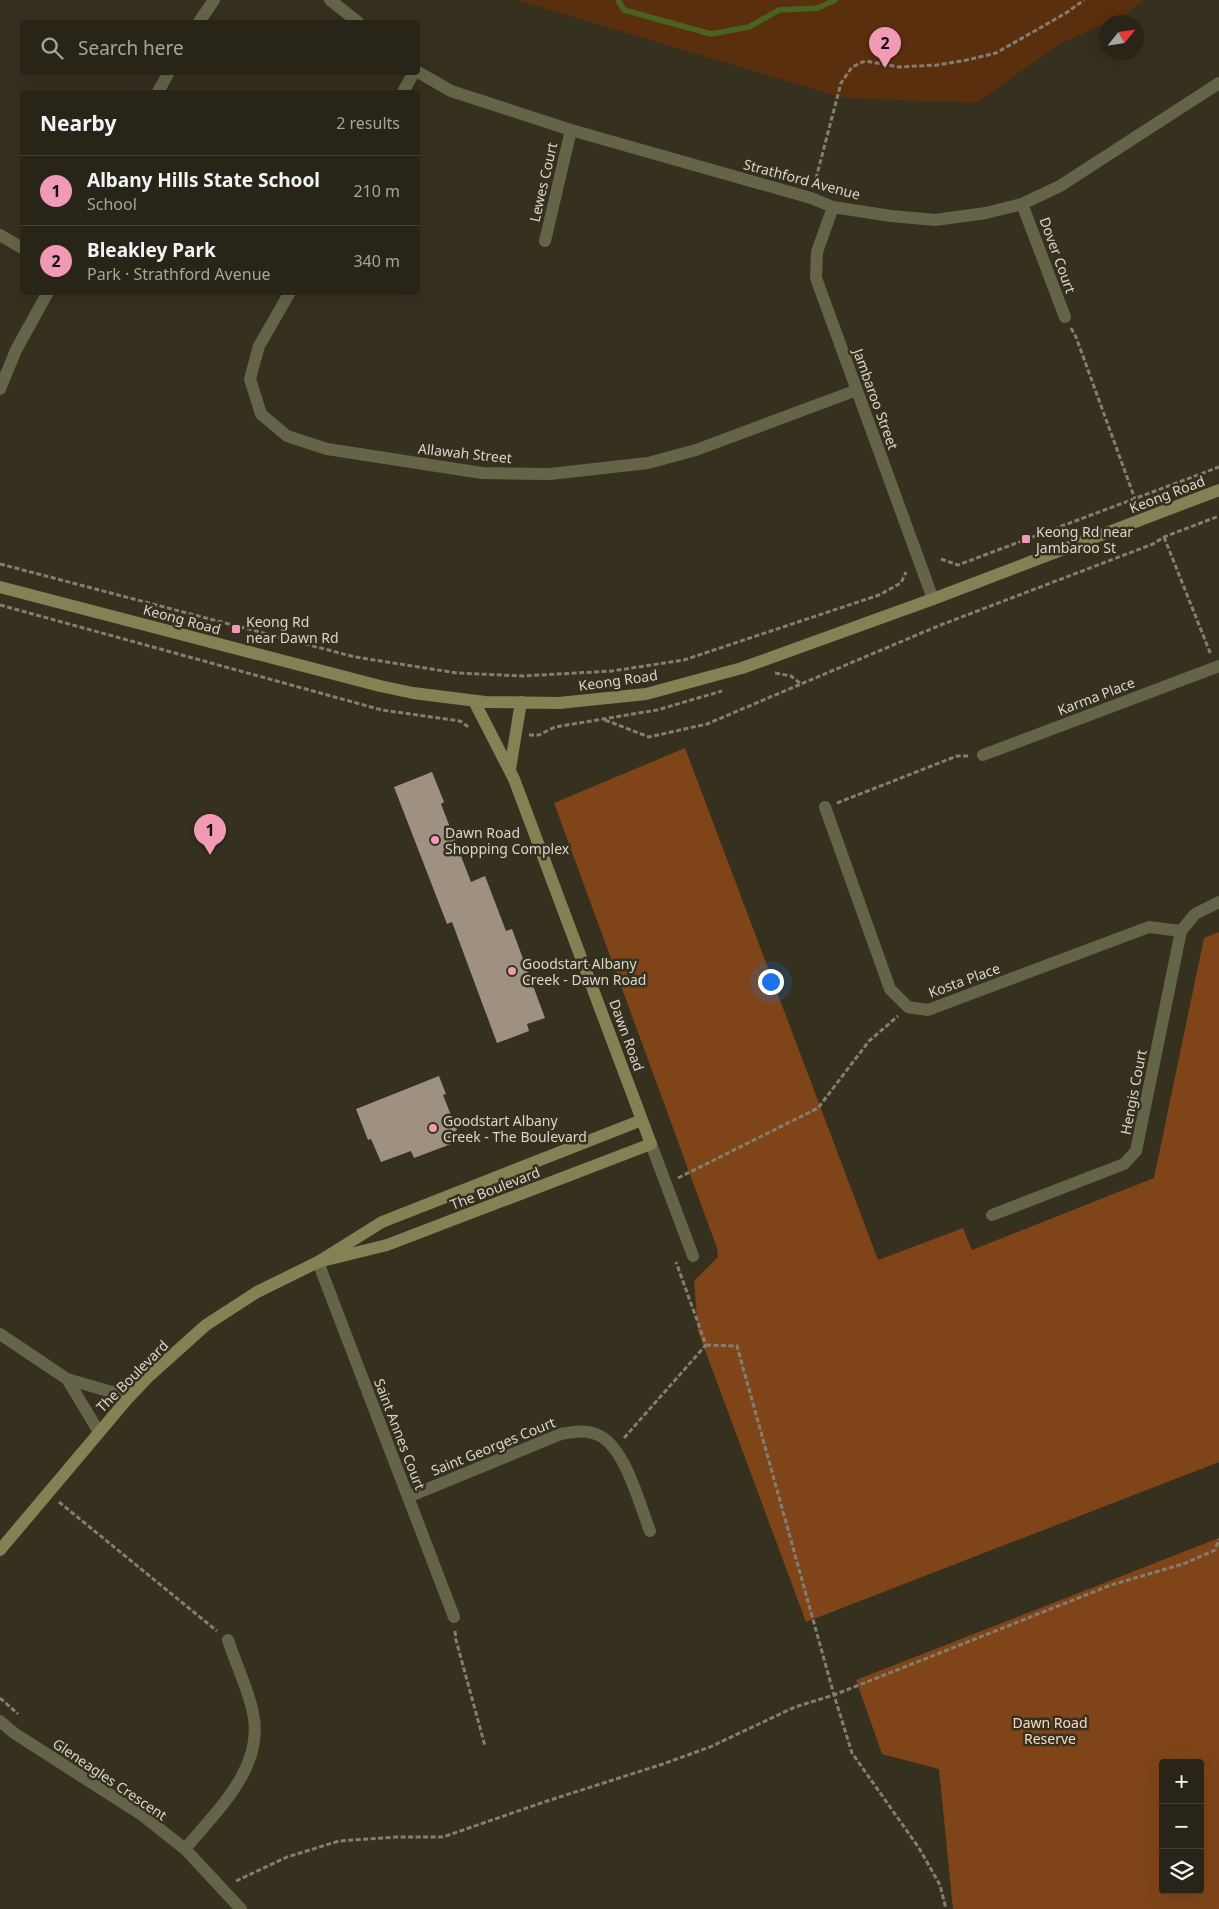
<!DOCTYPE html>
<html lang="en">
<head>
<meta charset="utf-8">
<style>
  :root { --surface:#282417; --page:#343024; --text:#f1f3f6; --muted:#a5a4a1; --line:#444136; --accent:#f09ab6 }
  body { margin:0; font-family:"Noto Sans",sans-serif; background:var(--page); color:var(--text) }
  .controls { position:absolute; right:15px; bottom:15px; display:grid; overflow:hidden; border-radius:5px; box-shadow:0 5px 20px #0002 }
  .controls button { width:45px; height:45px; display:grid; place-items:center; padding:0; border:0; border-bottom:1px solid var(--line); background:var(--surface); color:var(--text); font:25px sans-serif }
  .compass { position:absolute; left:1099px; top:15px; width:45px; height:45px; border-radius:50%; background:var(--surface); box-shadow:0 5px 20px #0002; rotate:60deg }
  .you { position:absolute; left:770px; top:981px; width:18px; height:18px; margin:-12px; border:4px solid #fff; border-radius:50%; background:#1a73e8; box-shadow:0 0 0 8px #1a73e833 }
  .badge { display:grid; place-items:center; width:32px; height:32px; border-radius:50%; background:var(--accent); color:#111; font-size:16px; font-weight:700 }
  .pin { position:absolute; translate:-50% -41px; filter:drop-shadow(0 1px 2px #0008) }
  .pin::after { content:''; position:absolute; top:26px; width:18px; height:15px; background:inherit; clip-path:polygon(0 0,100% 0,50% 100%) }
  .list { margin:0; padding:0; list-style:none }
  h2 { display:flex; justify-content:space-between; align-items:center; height:65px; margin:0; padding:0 20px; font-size:21px }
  h2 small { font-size:16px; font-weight:400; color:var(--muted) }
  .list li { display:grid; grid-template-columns:32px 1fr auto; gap:15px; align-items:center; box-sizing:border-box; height:70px; padding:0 20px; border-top:1px solid var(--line) }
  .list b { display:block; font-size:19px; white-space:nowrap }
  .list p { margin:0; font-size:16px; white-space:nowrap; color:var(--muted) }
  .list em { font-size:16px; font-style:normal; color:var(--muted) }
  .icon { flex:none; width:28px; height:28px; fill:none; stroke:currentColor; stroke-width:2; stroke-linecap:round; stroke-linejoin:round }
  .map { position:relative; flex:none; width:1219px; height:1909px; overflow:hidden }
  .search { position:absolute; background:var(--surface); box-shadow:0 5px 20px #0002; left:20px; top:20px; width:400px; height:55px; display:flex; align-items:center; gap:12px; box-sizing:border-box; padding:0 18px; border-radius:5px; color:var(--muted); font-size:19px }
  .panel { position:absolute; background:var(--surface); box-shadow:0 5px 20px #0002; left:20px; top:90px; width:400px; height:205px; border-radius:5px }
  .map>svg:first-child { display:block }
  .green { fill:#5a2f0e }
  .forest { fill:#7f4519; fill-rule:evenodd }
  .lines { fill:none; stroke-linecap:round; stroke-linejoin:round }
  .stream { stroke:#496321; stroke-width:5.5 }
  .building { fill:#9f9180 }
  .path { stroke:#837e70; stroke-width:3; stroke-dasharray:5 2.5; stroke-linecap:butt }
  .street { stroke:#646548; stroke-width:12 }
  .secondary { stroke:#828354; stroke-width:12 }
  .poi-dot { fill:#f09ab6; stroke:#36301f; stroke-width:2 }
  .labels { text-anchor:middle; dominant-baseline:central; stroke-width:5; stroke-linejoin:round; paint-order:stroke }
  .street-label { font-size:14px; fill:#dad6cc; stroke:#36301f }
  .poi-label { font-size:14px; fill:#dad6cc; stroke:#36301f; text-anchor:start }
  .park-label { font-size:14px; fill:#fcd8c1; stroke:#36301f }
</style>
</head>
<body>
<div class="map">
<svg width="1219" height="1909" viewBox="0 0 1219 1909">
  <rect width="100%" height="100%" fill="#36301f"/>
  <!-- green -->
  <path class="green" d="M517,0h627l-21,16 -62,27 -85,60 -132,-5z"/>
  <!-- forest -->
  <path class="forest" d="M685,748l193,512 85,-32 9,22 182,-72 50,-240 15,-6v530l-413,160 -108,-291 -4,-50 24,-24 -1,-9 -163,-445z
    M1219,1538v371h-266l-14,-140 -57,-15 -26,-74zM1163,1763h37v127h-37z"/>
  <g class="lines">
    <!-- stream -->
    <path class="stream" d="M618,0l6,10 87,24 38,-7 30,-17 39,-2 17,-8"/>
  </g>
  <!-- building -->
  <path class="building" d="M432,772l12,30 -3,2 30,78 14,-6 21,55 6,-2 33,89 -18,6 2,7 -32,12 -45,-121 -5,2 -53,-137z
    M439,1076l7,18 -3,1 14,35 -2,1 4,10 -45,17 -3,-7 -30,11 -10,-23 -3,1 -12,-31z"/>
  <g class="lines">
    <!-- path -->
    <path class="path" d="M814,186l27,-103 11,-16 13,-6 34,6 38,-2 30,-5 29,-7 70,-40 18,-13
      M1071,328l5,9 59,162
      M1164,537l47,118
      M941,559l17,6 261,-98
      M0,564l355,93 102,16 65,3 90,-5 72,-11 195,-65 22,-12 5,-11
      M0,605l382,105 78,11 10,7
      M775,673l16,3 10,8 137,-58 215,-82 11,-7 55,-21
      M605,720l44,17 58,-13 94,-40
      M529,735h10l16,-8 102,-17 65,-19
      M837,803l120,-47h13
      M678,1178l140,-70 51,-67 29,-25
      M706,1345l31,1 97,349 18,58 67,95 21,37 6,24
      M624,1438l82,-93 -30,-83
      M59,1502l158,129
      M455,1631l1,9 29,106
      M0,1698l18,16
      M236,1881l51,-24 52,-16 57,-4h47l101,-35 119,-38 47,-17 85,-40 39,-12 277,-110 72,-21 32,-14 4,-11"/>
    <!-- street -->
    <path class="street" d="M330,0l28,22
      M199,22l15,-22
      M418,72l33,19 120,39 240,68 22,9 58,9 44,4 51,-7 36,-9 38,-18 159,-103
      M158,92l11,-20
      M403,92l11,-20
      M1022,204l43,113
      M833,207l-16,45 -1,26 117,321
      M0,235l22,13
      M545,241l26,-111
      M290,292l-31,54 -9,33 11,35 26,22 40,13 155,24 68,1 98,-11 48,-13 161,-60
      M0,389l16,-39 32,-58
      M983,755l236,-89
      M825,807l65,182 18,18 20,3 221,-83 32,4
      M651,1144l42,112
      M992,1215l132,-51 12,-13 45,-220 14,-17 24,-12
      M318,1262l136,355
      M0,1334l67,45 62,18
      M67,1379l32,53
      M408,1497l153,-63c12,-2 25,-5 37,1 27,11 42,71 52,96
      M0,1721l14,12 128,82 43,34 56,60
      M185,1849c31,-38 80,-81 68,-136 -4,-22 -18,-51 -25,-73"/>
    <!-- secondary -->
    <path class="secondary" d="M0,587l380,99 33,7 72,9 74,1 87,-9 96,-26 191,-69 286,-109
      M510,769l11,-67
      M318,1262l69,-17 264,-101 -137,-365 -40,-78
      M0,1550l129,-153 19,-20 58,-52 51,-33 61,-30 64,-40 260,-102"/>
  </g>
  <!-- markers -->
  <g class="poi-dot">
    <rect x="1021" y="534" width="10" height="10" rx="2.5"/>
    <rect x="231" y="624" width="10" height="10" rx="2.5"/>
    <circle cx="435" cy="840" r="5"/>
    <circle cx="512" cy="971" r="5"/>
    <circle cx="433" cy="1128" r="5"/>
  </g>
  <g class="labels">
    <!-- street labels -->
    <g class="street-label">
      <text transform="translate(802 179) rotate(15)">Strathford Avenue</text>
      <text transform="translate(543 182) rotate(-77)">Lewes Court</text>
      <text transform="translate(1058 255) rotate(70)">Dover Court</text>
      <text transform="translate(876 399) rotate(70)">Jambaroo Street</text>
      <text transform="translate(465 453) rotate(6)">Allawah Street</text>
      <text transform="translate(1167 494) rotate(-21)">Keong Road</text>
      <text transform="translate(182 619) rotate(15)">Keong Road</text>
      <text transform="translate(618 680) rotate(-8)">Keong Road</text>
      <text transform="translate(1096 696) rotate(-21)">Karma Place</text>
      <text transform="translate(964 980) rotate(-20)">Kosta Place</text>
      <text transform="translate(627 1035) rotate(70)">Dawn Road</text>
      <text transform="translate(1133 1092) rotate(-79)">Hengis Court</text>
      <text transform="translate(495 1188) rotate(-21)">The Boulevard</text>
      <text transform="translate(132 1376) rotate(-45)">The Boulevard</text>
      <text transform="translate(400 1434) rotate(69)">Saint Annes Court</text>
      <text transform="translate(493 1446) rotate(-22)">Saint Georges Court</text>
      <text transform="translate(110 1779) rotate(34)">Gleneagles Crescent</text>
    </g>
    <!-- poi labels -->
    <g class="poi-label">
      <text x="1036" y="531">Keong Rd near<tspan x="1036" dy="16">Jambaroo St</tspan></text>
      <text x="246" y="621">Keong Rd<tspan x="246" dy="16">near Dawn Rd</tspan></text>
      <text x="445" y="832">Dawn Road<tspan x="445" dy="16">Shopping Complex</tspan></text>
      <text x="522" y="963">Goodstart Albany<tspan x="522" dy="16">Creek - Dawn Road</tspan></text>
      <text x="443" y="1120">Goodstart Albany<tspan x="443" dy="16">Creek - The Boulevard</tspan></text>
    </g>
    <!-- park labels -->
    <g class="park-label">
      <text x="1050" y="1722">Dawn Road<tspan x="1050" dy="16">Reserve</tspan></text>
    </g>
  </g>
</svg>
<div class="controls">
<button>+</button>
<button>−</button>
<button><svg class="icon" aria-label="layers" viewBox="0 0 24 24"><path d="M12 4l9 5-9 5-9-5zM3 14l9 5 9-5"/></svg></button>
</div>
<svg class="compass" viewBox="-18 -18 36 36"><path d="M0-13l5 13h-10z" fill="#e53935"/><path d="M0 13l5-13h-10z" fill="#a5a4a1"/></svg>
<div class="you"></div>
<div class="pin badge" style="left:210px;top:855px">1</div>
<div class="pin badge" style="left:885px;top:68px">2</div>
<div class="search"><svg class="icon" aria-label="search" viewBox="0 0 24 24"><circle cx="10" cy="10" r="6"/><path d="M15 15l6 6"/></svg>Search here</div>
<section class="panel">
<h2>Nearby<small>2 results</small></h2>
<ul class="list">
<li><span class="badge">1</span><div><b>Albany Hills State School</b><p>School</p></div><em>210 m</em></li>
<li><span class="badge">2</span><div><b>Bleakley Park</b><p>Park · Strathford Avenue</p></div><em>340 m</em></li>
</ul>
</section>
</div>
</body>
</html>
